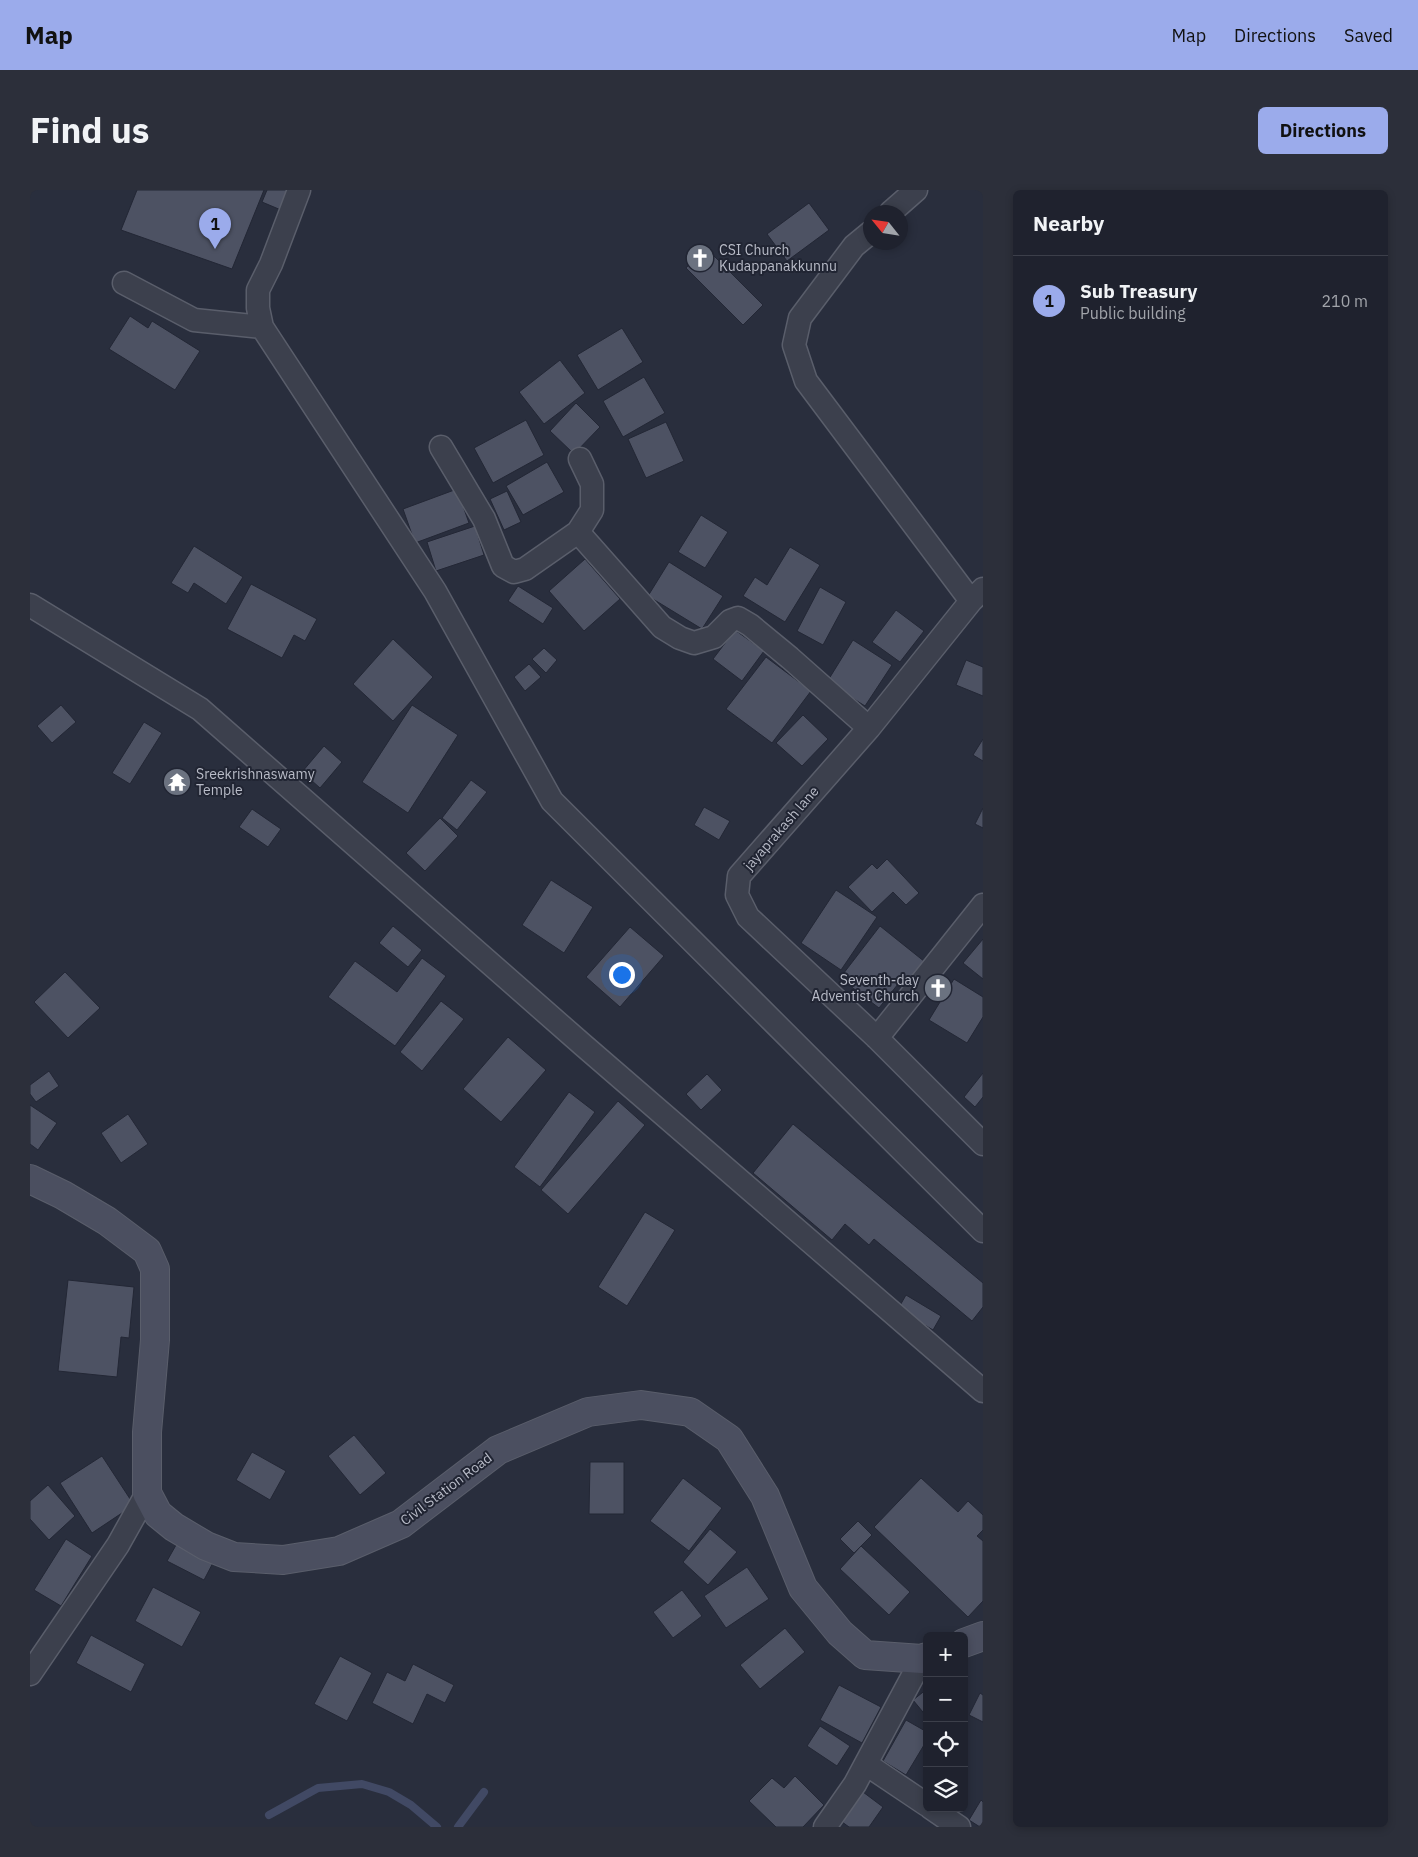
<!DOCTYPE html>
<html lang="en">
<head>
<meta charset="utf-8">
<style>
  :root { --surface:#1f222e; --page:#2c2f3a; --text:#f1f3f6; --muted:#a1a4aa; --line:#3c3f4a; --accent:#9babeb }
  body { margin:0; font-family:"IBM Plex Sans",sans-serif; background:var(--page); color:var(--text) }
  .controls { position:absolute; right:15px; bottom:15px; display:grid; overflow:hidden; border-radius:8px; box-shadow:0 2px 8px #0003 }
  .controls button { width:45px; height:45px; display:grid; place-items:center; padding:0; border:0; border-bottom:1px solid var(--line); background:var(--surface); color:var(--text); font:25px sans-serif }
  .compass { position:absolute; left:833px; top:15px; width:45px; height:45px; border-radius:50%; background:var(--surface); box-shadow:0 2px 8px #0003; rotate:300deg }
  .you { position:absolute; left:591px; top:784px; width:18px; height:18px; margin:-12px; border:4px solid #fff; border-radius:50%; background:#1a73e8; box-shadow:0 0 0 8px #1a73e833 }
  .badge { display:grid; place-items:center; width:32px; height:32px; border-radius:50%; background:var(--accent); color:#111; font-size:16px; font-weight:700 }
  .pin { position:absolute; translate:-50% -41px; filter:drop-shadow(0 1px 2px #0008) }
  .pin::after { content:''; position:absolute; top:26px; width:18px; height:15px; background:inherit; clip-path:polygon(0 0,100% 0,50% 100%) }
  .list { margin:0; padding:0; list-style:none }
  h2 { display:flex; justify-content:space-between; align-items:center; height:65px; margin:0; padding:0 20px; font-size:21px }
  h2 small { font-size:16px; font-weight:400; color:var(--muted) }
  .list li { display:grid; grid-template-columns:32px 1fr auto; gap:15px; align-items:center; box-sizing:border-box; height:90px; padding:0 20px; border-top:1px solid var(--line) }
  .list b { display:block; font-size:19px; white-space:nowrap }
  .list p { margin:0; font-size:16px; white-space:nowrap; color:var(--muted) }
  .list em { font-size:16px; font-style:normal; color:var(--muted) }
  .icon { flex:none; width:28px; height:28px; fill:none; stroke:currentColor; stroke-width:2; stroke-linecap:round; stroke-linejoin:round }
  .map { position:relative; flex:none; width:953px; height:1637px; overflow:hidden; border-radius:8px }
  header { display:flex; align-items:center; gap:30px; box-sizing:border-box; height:70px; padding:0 25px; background:var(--accent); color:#111 }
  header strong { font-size:24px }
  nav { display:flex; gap:28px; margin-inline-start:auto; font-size:18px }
  .intro { display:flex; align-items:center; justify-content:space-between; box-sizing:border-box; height:120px; padding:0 30px }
  h1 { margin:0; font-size:35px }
  .button { padding:12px 22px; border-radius:8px; background:var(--accent); color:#111; font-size:18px; font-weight:700 }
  main { display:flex; gap:30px; padding:0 30px }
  aside { flex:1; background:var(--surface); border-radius:8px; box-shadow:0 2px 8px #0003 }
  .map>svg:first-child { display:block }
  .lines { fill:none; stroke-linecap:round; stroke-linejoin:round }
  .stream { stroke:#414964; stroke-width:8 }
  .building { fill:#4d5263; stroke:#232735 }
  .minor-casing { stroke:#5a5e6b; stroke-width:25 }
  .secondary-casing { stroke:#5a5e6b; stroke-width:30 }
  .minor { stroke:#3c404d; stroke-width:22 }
  .secondary { stroke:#4b4f60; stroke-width:28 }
  .labels { text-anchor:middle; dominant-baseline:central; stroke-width:4; stroke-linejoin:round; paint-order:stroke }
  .poi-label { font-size:14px; fill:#b9bcc8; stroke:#212533; text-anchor:start }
  .street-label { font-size:14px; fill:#b9bcc8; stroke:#212533 }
</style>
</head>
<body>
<header>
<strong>Map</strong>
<nav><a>Map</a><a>Directions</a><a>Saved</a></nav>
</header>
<div class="intro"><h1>Find us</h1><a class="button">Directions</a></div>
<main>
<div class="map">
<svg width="953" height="1637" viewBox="0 0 953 1637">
  <rect width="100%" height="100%" fill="#292e3d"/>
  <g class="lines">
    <!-- stream -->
    <path class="stream" d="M239,1625l49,-27 44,-4 27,8 22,13 26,22
      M428,1637l26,-35"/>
  </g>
  <!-- building -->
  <path class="building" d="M107,0h127l-32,79 -111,-39z
    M237,0h22l-8,20 -19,-8z
    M779,13l20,27 -42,31 -20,-27z
    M675,57l58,58 -20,20 -57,-57z
    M100,126l18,12 4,-7 48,30 -25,39 -66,-41z
    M592,138l21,34 -45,28 -21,-35z
    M530,170l25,33 -41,31 -25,-32z
    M614,187l21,36 -42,24 -20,-36z
    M546,213l24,24 -26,27 -24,-23z
    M496,230l18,35 -51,28 -19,-35z
    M636,232l18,39 -38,17 -18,-39z
    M517,272l17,30 -41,23 -17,-29z
    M427,299l12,34 -54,20 -12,-34z
    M477,301l14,31 -17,8 -14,-31z
    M671,325l27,17 -23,36 -27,-16z
    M445,336l9,29 -48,16 -9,-29z
    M164,356l49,31 -17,27 -32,-21 -6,10 -17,-10z
    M760,357l30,18 -35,57 -42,-26 12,-19 12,8z
    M555,369l35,40 -36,32 -35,-40z
    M639,372l54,34 -21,33 -54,-33z
    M221,394l66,35 -12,22 -11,-6 -12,23 -55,-29z
    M488,396l35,22 -10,16 -35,-23z
    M790,397l26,15 -23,43 -26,-14z
    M866,420l28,21 -24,31 -28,-20z
    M705,440l29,21 -22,30 -29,-22z
    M363,449l40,38 -40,44 -40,-37z
    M823,450l39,25 -27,41 -38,-24z
    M514,458l13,12 -11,13 -14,-14z
    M736,467l45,34 -39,52 -46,-34z
    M936,470l17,7v29l-27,-11z
    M499,474l12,13 -16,14 -11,-14z
    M31,515l15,17 -24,21 -15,-17z
    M382,515l46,30 -50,78 -46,-31z
    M773,525l25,24 -26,27 -26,-23z
    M114,532l18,11 -32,51 -18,-11z
    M953,549v22l-10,-6z
    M294,556l18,16 -22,26 -18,-16z
    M441,590l16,12 -30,38 -15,-12z
    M674,617l26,14 -11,19 -25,-15z
    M953,618v20l-8,-4z
    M222,619l29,20 -13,18 -29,-20z
    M410,628l18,18 -33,35 -19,-18z
    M857,669l32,34 -13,12 -13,-13 -21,20 -24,-25 24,-23 5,5z
    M521,690l42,27 -29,46 -42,-28z
    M806,700l41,27 -36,53 -40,-27z
    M363,736l29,24 -14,17 -29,-24z
    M850,736l50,40 -17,21 -11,-8 -23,29 -39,-30z
    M600,737l34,29 -44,51 -34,-30z
    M953,749v40l-20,-16z
    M392,768l24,18 -51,70 -67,-49 27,-36 42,31z
    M35,782l35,36 -32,30 -34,-36z
    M924,789l29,18v20l-16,26 -38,-23z
    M411,811l23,18 -42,52 -22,-19z
    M478,847l38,33 -45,52 -38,-33z
    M19,881l10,15 -23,16 -6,-8v-9z
    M953,883v24l-8,10 -11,-10z
    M677,884l15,16 -21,20 -15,-16z
    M539,902l26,20 -55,75 -26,-20z
    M588,911l27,24 -77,89 -27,-24z
    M0,915l27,18 -19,27 -8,-6z
    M98,924l20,30 -27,19 -20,-30z
    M763,934l190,159v24l-11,14 -98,-82 -5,6 -24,-21 -13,16 -79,-67z
    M615,1022l30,18 -48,76 -29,-19z
    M38,1090l66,7 -5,51 -8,-1 -4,40 -59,-6z
    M876,1105l35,21 -8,14 -35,-21z
    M324,1245l32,38 -26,22 -32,-39z
    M222,1262l34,19 -16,29 -34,-20z
    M72,1266l32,49 -42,28 -32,-50z
    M560,1272h34v52h-35z
    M653,1288l39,30 -33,43 -39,-30z
    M891,1288l37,34 10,-11 15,14v15l-6,6 6,5v60l-15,16 -94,-90z
    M18,1295l27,31 -26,24 -19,-21v-18z
    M828,1331l14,14 -18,18 -14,-14z
    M680,1339l27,23 -29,33 -25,-23z
    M150,1348l36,19 -12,23 -37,-19z
    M36,1349l26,17 -31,50 -27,-16z
    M831,1356l49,46 -21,23 -49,-46z
    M717,1377l22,32 -43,29 -22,-32z
    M123,1397l48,25 -19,35 -47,-26z
    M652,1400l20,26 -29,22 -20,-26z
    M755,1438l20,24 -45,37 -20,-24z
    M61,1445l54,29 -14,28 -55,-29z
    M310,1466l32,17 -25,48 -33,-17z
    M383,1474l41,21 -9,18 -18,-9 -14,30 -41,-21 15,-31 18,9z
    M809,1495l42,22 -19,36 -42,-23z
    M897,1499v28l-14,-17z
    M950,1503l3,2v27l-14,-7z
    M876,1530l21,12v8l-21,35 -23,-14z
    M790,1536l30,20 -13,20 -30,-20z
    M765,1586l29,29 -21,22h-27l-27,-26 23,-23 12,10z
    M829,1599l24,18 -14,20h-20l-11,-8z
    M951,1610l2,2v25h-3l-11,-7z"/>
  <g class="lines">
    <defs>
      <path id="minor" d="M269,0l-28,74 -13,26v18l4,19 173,264 117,210 431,430
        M861,22l25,-22
        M841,42l-17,14 -54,72 -6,27 12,36 165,220
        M94,93l70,37 68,7
        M411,257l43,72 19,47 11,6 11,-3 53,-37
        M550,269l12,25v26l-14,22 84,95 18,11 14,5 20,-6 16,-16 8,-3 12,7 40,33 79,70
        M953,399l-12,12 -102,127 -130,148 -2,19 11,22 129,121 106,106
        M0,415l170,104 383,336 400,346
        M847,848l106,-133
        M0,1484l88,-129 29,-52
        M836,1574l61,41
        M901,1618l28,19
        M795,1637l30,-43 67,-125"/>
      <path id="secondary" d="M0,989l33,16 44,26 40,30 8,18v71l-8,92v61l11,21 16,13 32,19 28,11 49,3 56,-9 62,-27 97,-74 90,-38 53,-7 49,7 39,27 36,57 38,92 37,45 25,22 57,4 5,-2
        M934,1453l19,-7"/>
    </defs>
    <!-- minor casing -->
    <use href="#minor" class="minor-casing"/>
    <!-- secondary casing -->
    <use href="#secondary" class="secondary-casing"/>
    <!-- minor -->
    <use href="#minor" class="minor"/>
    <!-- secondary -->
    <use href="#secondary" class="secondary"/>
  </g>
  <!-- icons -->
  <defs>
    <symbol id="church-disc" viewBox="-11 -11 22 22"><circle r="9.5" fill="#6b7280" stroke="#212533"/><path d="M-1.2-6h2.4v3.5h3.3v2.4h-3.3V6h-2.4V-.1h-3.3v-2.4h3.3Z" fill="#fff"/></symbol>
    <symbol id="temple-disc" viewBox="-11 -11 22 22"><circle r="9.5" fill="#6b7280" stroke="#212533"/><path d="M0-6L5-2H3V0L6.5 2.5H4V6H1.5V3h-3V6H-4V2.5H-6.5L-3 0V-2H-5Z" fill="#fff"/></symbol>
  </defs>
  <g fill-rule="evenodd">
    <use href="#church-disc" x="654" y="52" width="32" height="32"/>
    <use href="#temple-disc" x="131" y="576" width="32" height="32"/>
    <use href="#church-disc" x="892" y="782" width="32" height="32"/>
  </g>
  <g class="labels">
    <!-- poi labels -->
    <g class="poi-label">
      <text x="689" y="60">CSI Church<tspan x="689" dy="16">Kudappanakkunnu</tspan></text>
      <text x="166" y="584">Sreekrishnaswamy<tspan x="166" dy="16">Temple</tspan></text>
      <text x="889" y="790" text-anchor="end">Seventh-day<tspan x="889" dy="16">Adventist Church</tspan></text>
    </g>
    <!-- street labels -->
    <g class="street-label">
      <text transform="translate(751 638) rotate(-49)">jayaprakash lane</text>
      <text transform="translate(416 1299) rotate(-37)">Civil Station Road</text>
    </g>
  </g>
</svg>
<div class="controls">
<button>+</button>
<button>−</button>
<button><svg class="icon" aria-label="locate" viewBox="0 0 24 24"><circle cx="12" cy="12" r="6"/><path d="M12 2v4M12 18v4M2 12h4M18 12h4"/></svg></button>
<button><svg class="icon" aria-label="layers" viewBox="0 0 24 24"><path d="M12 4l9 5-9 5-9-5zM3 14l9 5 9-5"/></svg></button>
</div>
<svg class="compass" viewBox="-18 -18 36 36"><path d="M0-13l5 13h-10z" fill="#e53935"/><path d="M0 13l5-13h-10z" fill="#a1a4aa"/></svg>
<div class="you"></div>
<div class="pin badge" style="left:185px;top:59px">1</div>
</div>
<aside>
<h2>Nearby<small></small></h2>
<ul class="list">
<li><span class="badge">1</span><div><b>Sub Treasury</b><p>Public building</p></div><em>210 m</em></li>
</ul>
</aside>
</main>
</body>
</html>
